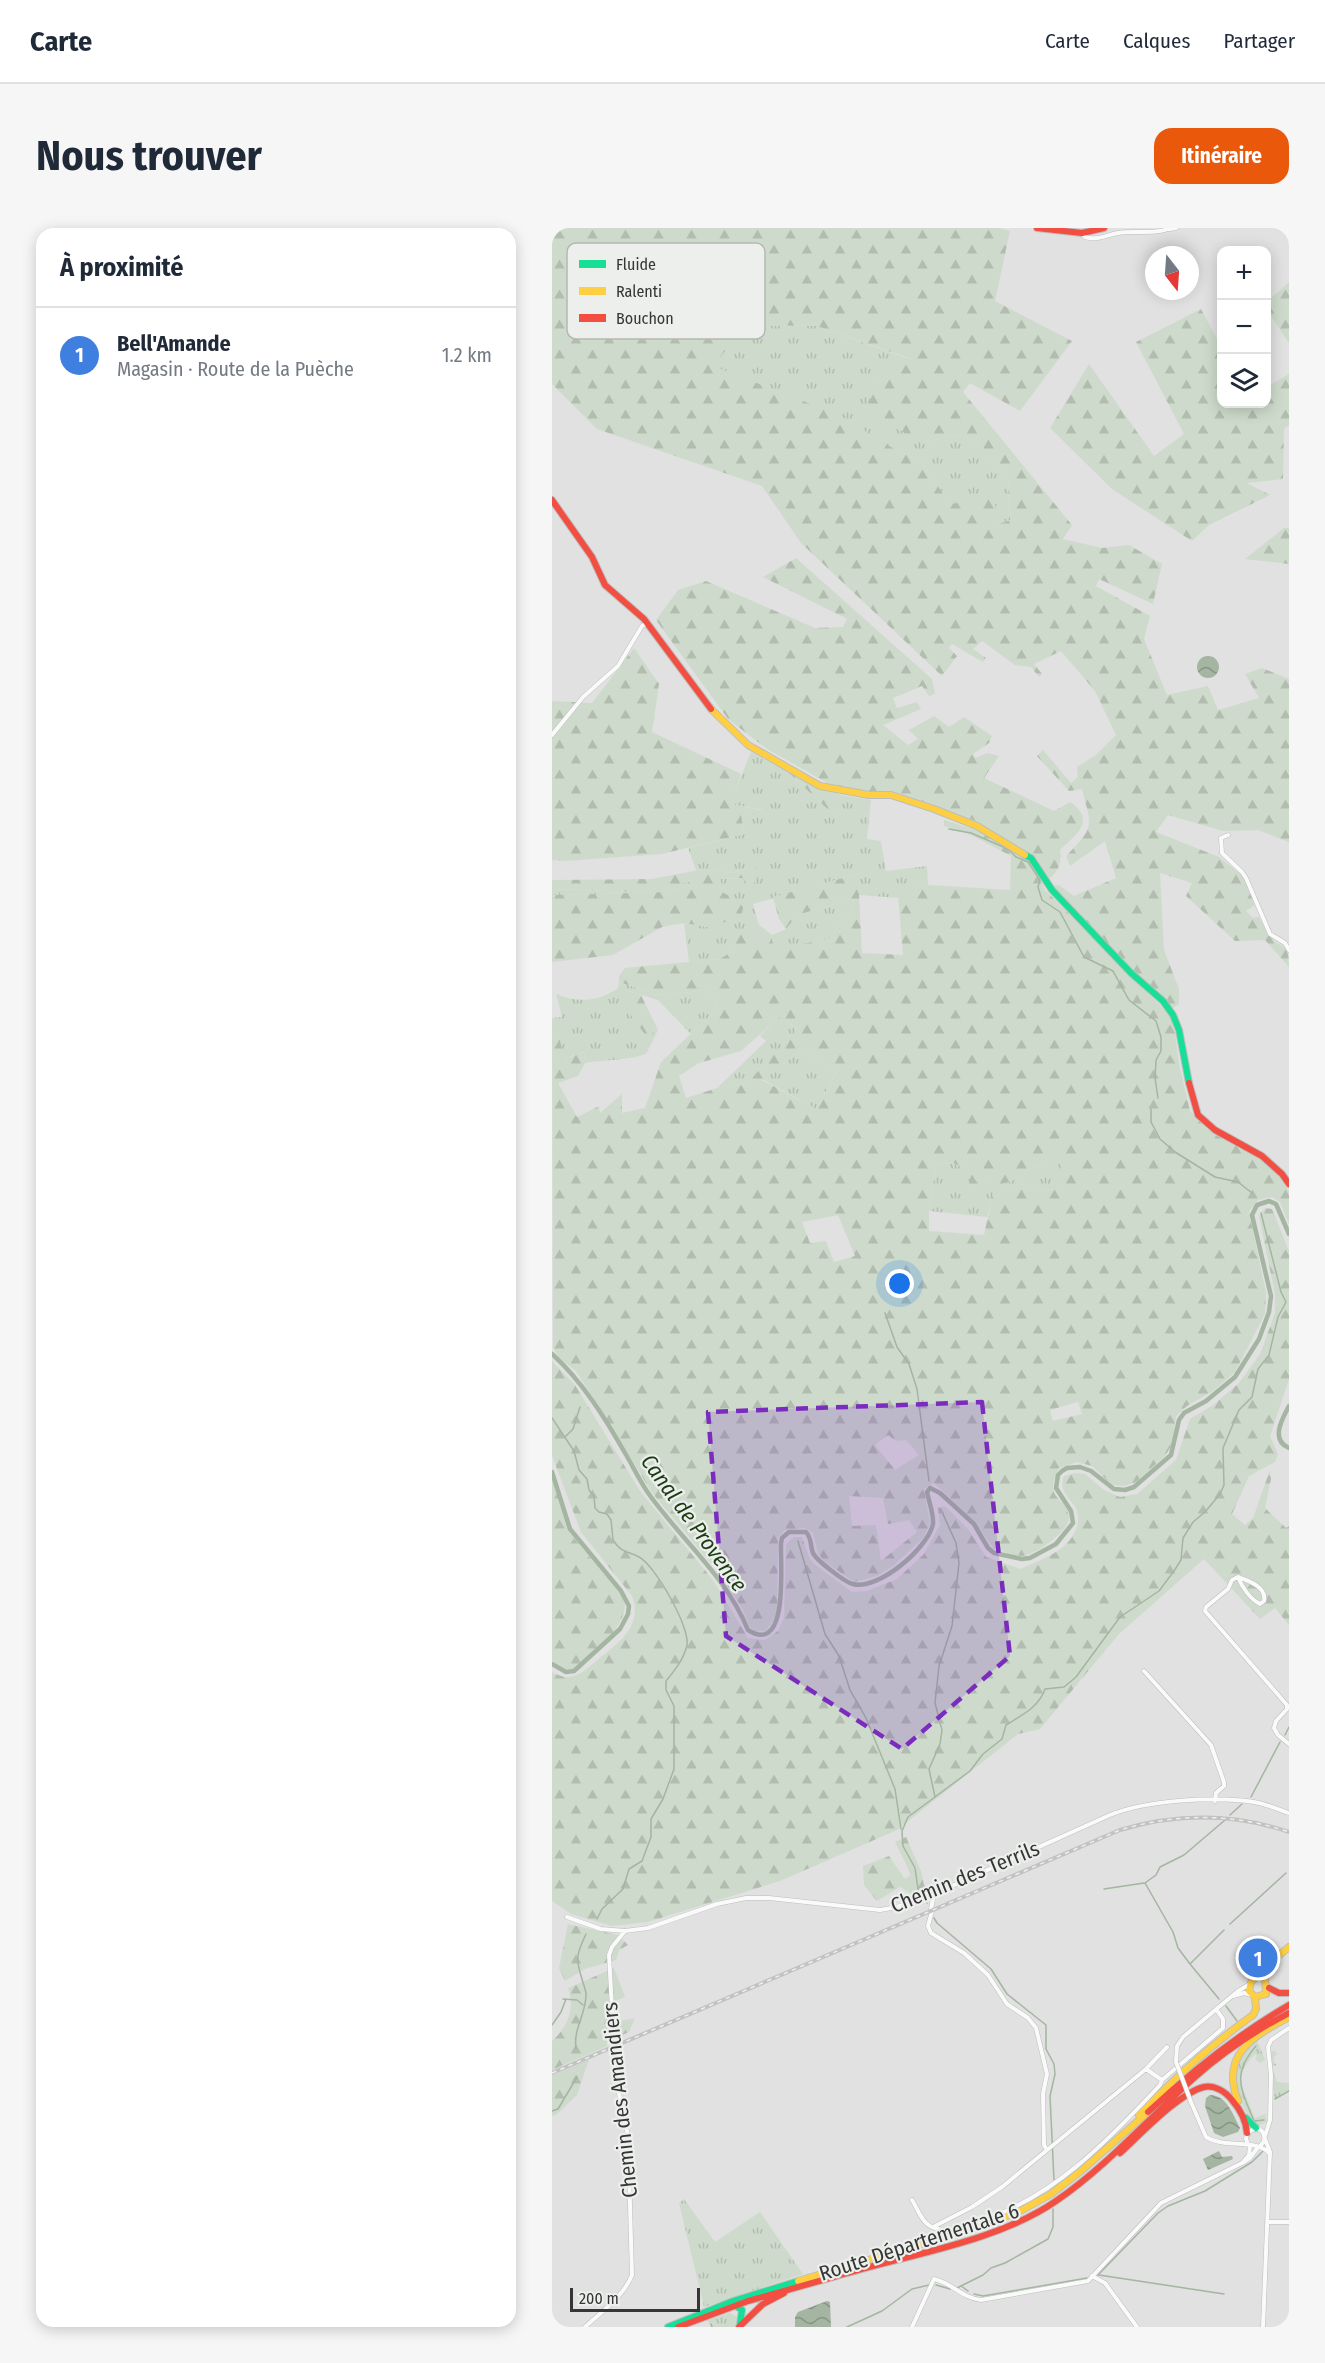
<!DOCTYPE html>
<html lang="fr">
<head>
<meta charset="utf-8">
<style>
  :root { --surface:#fff; --page:#f6f6f7; --text:#1f2937; --muted:#747a83; --line:#e0e1e3; --accent:#ea580c }
  body { margin:0; font-family:"Fira Sans Condensed",sans-serif; background:var(--page); color:var(--text) }
  .controls { position:absolute; right:18px; top:18px; display:grid; overflow:hidden; border-radius:12px; box-shadow:0 3px 15px #0003 }
  .controls button { width:54px; height:54px; display:grid; place-items:center; padding:0; border:0; border-bottom:2px solid var(--line); background:var(--surface); color:var(--text); font:30px sans-serif }
  .compass { position:absolute; left:593px; top:18px; width:54px; height:54px; border-radius:50%; background:var(--surface); box-shadow:0 3px 15px #0003; rotate:163deg }
  .scale { position:absolute; left:18px; bottom:15px; width:130px; box-sizing:border-box; padding-left:6px; border:3px solid #353635; border-top:0; font-size:16px; line-height:21px; white-space:nowrap; color:#353635; -webkit-text-stroke:4px #ecefec; paint-order:stroke }
  .you { position:absolute; left:348px; top:1056px; width:21px; height:21px; margin:-15px; border:4px solid #fff; border-radius:50%; background:#1a73e8; box-shadow:0 0 0 9px #1a73e833 }
  .badge { display:grid; place-items:center; width:39px; height:39px; border-radius:50%; background:var(--accent); color:#fff; font-size:20px; font-weight:700 }
  .pin { position:absolute; translate:-50% -50%; border:3px solid #fff; box-shadow:0 2px 6px #0006 }
  .list { margin:0; padding:0; list-style:none }
  h2 { display:flex; justify-content:space-between; align-items:center; height:78px; margin:0; padding:0 24px; font-size:26px }
  h2 small { font-size:20px; font-weight:400; color:var(--muted) }
  .list li { display:grid; grid-template-columns:39px 1fr auto; gap:18px; align-items:center; box-sizing:border-box; height:96px; padding:0 24px; border-top:2px solid var(--line) }
  .list b { display:block; font-size:22px; white-space:nowrap }
  .list p { margin:0; font-size:20px; white-space:nowrap; color:var(--muted) }
  .list em { font-size:20px; font-style:normal; color:var(--muted) }
  .icon { flex:none; width:33px; height:33px; fill:none; stroke:currentColor; stroke-width:2; stroke-linecap:round; stroke-linejoin:round }
  .map { position:relative; flex:none; width:737px; height:2099px; overflow:hidden; border-radius:18px }
  header { display:flex; align-items:center; gap:36px; box-sizing:border-box; height:84px; padding:0 30px; background:var(--surface); border-bottom:2px solid var(--line) }
  header strong { font-size:28px }
  nav { display:flex; gap:33px; margin-inline-start:auto; font-size:21px }
  .intro { display:flex; align-items:center; justify-content:space-between; box-sizing:border-box; height:144px; padding:0 36px }
  h1 { margin:0; font-size:42px }
  .button { padding:15px 27px; border-radius:18px; background:var(--accent); color:#fff; font-size:21px; font-weight:700 }
  main { display:flex; gap:36px; padding:0 36px }
  aside { flex:1; background:var(--surface); border-radius:18px; box-shadow:0 3px 15px #0003 }
  .map>svg:first-child { display:block }
  .grass { fill:url(#grass-tufts) }
  .forest { fill:url(#forest-firs); fill-rule:evenodd }
  .water { fill:url(#water-waves) }
  .lines { fill:none; stroke-linecap:round; stroke-linejoin:round }
  .stream { stroke:#a4b5a1; stroke-width:1.5 }
  .canal { stroke:#a4b5a1; stroke-width:4.5 }
  .street-casing { stroke:#bdbebd; stroke-width:5 }
  .fast-casing { stroke:#bdbebd; stroke-width:8 }
  .slow-casing { stroke:#bdbebd; stroke-width:8 }
  .jam-casing { stroke:#bdbebd; stroke-width:8 }
  .street { stroke:#fafafa; stroke-width:4 }
  .fast { stroke:#16e098; stroke-width:6 }
  .slow { stroke:#ffcf43; stroke-width:6 }
  .jam { stroke:#f24e42; stroke-width:6 }
  .rail-casing { stroke:#c1c2c1; stroke-width:4 }
  .rail { stroke:#ecefec; stroke-width:1.5; stroke-dasharray:4.5; stroke-linecap:butt }
  .street-bridge-casing { stroke:#bdbebd; stroke-width:5; stroke-linecap:butt }
  .street-bridge { stroke:#fafafa; stroke-width:4 }
  .marked { fill:#7b2cbf; fill-opacity:0.2; stroke:#7b2cbf; stroke-width:4.5; stroke-dasharray:12 8; stroke-linejoin:round }
  .labels { text-anchor:middle; dominant-baseline:central; stroke-width:4.5; stroke-linejoin:round; paint-order:stroke }
  .street-label { font-size:21px; fill:#353635; stroke:#ecefec }
  .water-label { font-size:22px; font-style:italic; fill:#1a3c12; stroke:#ecefec }
  .key { fill:#ecefec; stroke:#b5b8b5; stroke-width:1.5 }
  .key-label { font-size:16px; fill:#353635 }
</style>
</head>
<body>
<header>
<strong>Carte</strong>
<nav><a>Carte</a><a>Calques</a><a>Partager</a></nav>
</header>
<div class="intro"><h1>Nous trouver</h1><a class="button">Itinéraire</a></div>
<main>
<aside>
<h2>À proximité<small></small></h2>
<ul class="list">
<li><span class="badge" style="background:#3f7fe0">1</span><div><b>Bell'Amande</b><p>Magasin · Route de la Puèche</p></div><em>1.2 km</em></li>
</ul>
</aside>
<div class="map">
<svg width="737" height="2099" viewBox="0 0 737 2099">
  <defs>
    <pattern id="grass-tufts" width="24" height="20" patternUnits="userSpaceOnUse" patternTransform="scale(1.5)"><rect width="24" height="20" fill="#cedbcc"/><path d="M3 7l-1-3M5 7V3M7 7l1-3M15 17l-1-3M17 17v-4M19 17l1-3" fill="none" stroke="#b2bdb0"/></pattern>
    <pattern id="forest-firs" width="22" height="20" patternUnits="userSpaceOnUse" patternTransform="scale(1.5)"><rect width="22" height="20" fill="#cedbcc"/><path d="M5 1l3.5 6h-7zM16 11l3.5 6h-7z" fill="#b2bdb0"/></pattern>
    <pattern id="water-waves" width="16" height="10" patternUnits="userSpaceOnUse" patternTransform="scale(1.5)"><rect width="16" height="10" fill="#a4b5a1"/><path d="M0 5q4-4 8 0t8 0" fill="none" stroke="#869484"/></pattern>
  </defs>
  <rect width="100%" height="100%" fill="#e0e1e0"/>
  <!-- grass -->
  <path class="grass" d="M194,97l71,1 95,34 -36,24 51,58 25,-7 20,4 27,28 10,15 -1,18 3,20 -13,4 -29,-27 -14,7 -9,-6 -26,-38 -21,-8 -187,-86z
    M199,524l37,20 48,45 6,-22 29,5 -4,39 14,2 5,30 41,-5 1,19 -30,-2 1,15 -40,-3 -2,-21 -104,30 6,21 13,10 14,-6 11,-14 55,-16 2,7 -25,33 -55,11 -38,-1 -16,10 -31,3 -5,-39 24,4 14,-35 -2,-13 24,-1 1,6 11,-2 -1,-14 -26,5 -25,-4 -8,1 -8,-22 56,-14 -3,-21 22,-3 -33,-6z
    M143,652v5l-30,7 -113,3v-6l85,3z
    M67,754l42,14 43,-6 12,7 1,12 -26,25 -33,-34 -33,-10 21,45 12,-5 -12,24c-20,7 -39,5 -61,9l-1,-11 -21,7 -3,-19 -8,-4v-18l10,-1 -6,-23c21,9 43,8 62,-6z
    M229,787l16,16 -51,53 -29,4 49,-47 -6,-5z
    M250,822l34,23 -20,36 -54,-30z
    M508,928l3,32 -20,3 -25,-7 -15,7 -1,-7 10,-3 17,-12 16,-4z
    M402,935l18,9 -4,22 9,-13 19,3 -9,33 -58,-6 7,-47z
    M705,1812l8,20 -5,3 -5,-4 2,-3 -2,-2c-24,24 -11,35 0,64l10,-4 2,8 -10,4c-8,-6 -11,-15 -16,-24 -12,-25 -6,-45 16,-62z
    M719,1823h4l2,4 -3,1v6l3,3 -5,1 5,16 12,1v9l-15,7z
    M132,1971l31,43 45,-30 43,62 -99,33 -25,-104z
    M178,2085l8,4v6l-4,4h-23l-4,-7z"/>
  <!-- forest -->
  <path class="forest" d="M0,0h447l11,3 -15,70 77,40 -52,70 -50,-28 -7,9 109,133 -9,14 39,9 27,-3 33,19 -9,40 -54,-25 -3,7 54,30 -6,23 23,56 41,-9 10,24 41,-12 -14,-24 17,-6 27,11v163l-31,-12 -35,1 -55,-16 -12,17 63,25 24,19 12,29 -9,6 7,7 6,-1c3,6 6,13 10,18 11,16 20,3 20,32l-24,-27 -30,1 -49,-45 6,-13 -32,-10 4,77 15,39v15l-6,4 -48,-45 -73,-77 7,-1 15,11 42,-18 -11,-37 -35,25 -4,-10c29,-30 26,-28 16,-67l-13,2 -32,-35 6,-6 28,33 7,-6 -1,-10 19,-12 20,-20 -21,-44 -34,-40 -27,13 8,10 -3,3 -8,-10 -16,-2 -33,-24 -9,8 13,9 -3,4 -31,-18 -3,4 8,8 -15,20 -141,-133 -39,-57 -165,-57 -45,-45zM194,97l71,1 94,33 -35,25 -12,31 63,27 25,-7 20,4 27,28 10,15 -1,18 3,20 -13,4 -4,-27 -25,-1 -14,8 -9,-6 -26,-38 -21,-8 -60,-37 -126,-49z
    M737,54v61l-22,-33v-8z
    M649,81l20,38 1,57h44l1,-17 22,-13v51l-5,4 -1,50 -36,4 23,12 -61,30 -17,16 -80,-52 -62,-61 39,-64 65,92 30,-22 -48,-92z
    M732,300h5v36l-44,-5z
    M244,330l136,121 3,15 -6,2 -7,-10 -29,12 4,10 20,-6 4,7 -38,16 25,20 10,-6 -9,-9 25,-14 15,11 15,-10 28,19 -3,7 -16,11 2,4 13,-5 11,3 -15,22 70,33 16,-9c27,18 6,33 -10,48 2,13 -2,23 -13,30l-15,-25 -56,-34 -86,-30 -16,1 -43,-7 -64,-36 -39,-30 -72,-99 22,-30 28,-9 109,47 28,-1 4,-8 -84,-42z
    M82,420l25,36 -7,48 89,42 -10,30 33,7 -1,6 -22,-3 3,20 -82,20 -96,7 -14,-1v-159l40,2z
    M236,544l33,18 21,5 -5,23z
    M392,592l39,12 38,24 11,8 13,26 124,124 6,18 4,32 11,47 17,18 43,22 27,23 12,17v33l-9,-22 -8,-5 -14,3 -9,11 17,82 -1,21 -30,58 -22,19 -26,15 -11,10 -4,29 -7,11 -29,26 -12,4 -12,-1 -20,-19 -15,-4 -18,6c-17,33 8,28 10,49 1,14 -34,38 -47,39 -9,0 -19,-5 -28,-7l-20,-28 -40,-38 -10,6 6,34 -6,14 -31,29 -16,10 -23,6 -30,-21 -6,-8 -5,-20 -8,-5 -20,2 -7,7 -1,78 -11,16h-11l-5,-4 -8,-19 -21,-33 -68,-81 -77,-123 -18,-14 -5,-10 -1,-311 8,4 4,19 20,-7 1,11 -7,13 -20,7 19,34 22,-11 1,7 22,-19v19l23,-5 16,-46 56,-53 -1,-12 -12,-7 -43,6 -42,-14v-6l6,-8 95,-9 16,-10 -3,-14 14,-7 5,10 19,-3 3,14 55,-10 25,-33 -2,-7 -55,16 -11,14 -7,-10 -6,-22 85,-23 4,79 41,2 -6,-72 113,7 1,-34 -40,-21 -27,-9zM229,788l16,14 -51,54 -29,4 -31,10 -7,-22 20,-13 42,-12zM250,822l34,23 -20,36 -54,-29zM508,929l2,31 -19,3 -25,-7 -15,7 -1,-7 10,-3 17,-12 16,-4zM402,935l17,9 -3,22h6l3,-13 18,3 -11,51 -55,-4v-20l7,-47zM286,987l17,41 -21,6 -8,-21 -16,2 -8,-21zM526,1174l4,12 -29,7 -3,-11zM336,1207l8,6 10,-1 13,15 -24,15 -20,-25zM297,1268l34,2 5,26 21,-4 8,12 -36,29 -5,-36 -24,1z
    M204,640v14l-11,2 -2,-6 -23,1 2,13 22,12 -3,13 -33,10 -24,-4 -22,4 -49,28 -61,7v-67l113,-3 30,-7v-4l-58,11 -85,-3v-9l100,-1 52,-10 25,4z
    M73,762l16,5 17,35 -12,6 -21,-29z
    M713,980l7,1 17,42v128l-19,57 8,18 -3,8 -26,14 -17,38 13,11 8,-7 17,-48 1,9 -6,29 21,20 3,-2v99l-14,-17 -15,11 -56,-60 -85,75 -79,95 -22,5 -121,96 -117,51 -132,41 -36,4 -41,-12 -19,-13v-229c6,3 12,6 18,5 11,-2 19,-10 27,-17 22,-17 46,-34 35,-64l-51,-64 -29,-76v-95l23,24 65,106 73,89 35,58 17,2 13,-9 6,-13 2,-71 1,-4 7,-6h8l7,20 5,7 38,28 15,-1 30,-12 27,-25 16,-29 -2,-17 7,-2 23,23 18,28 35,12c22,-11 47,-17 56,-42 2,-8 2,-15 -3,-22 -8,-11 -15,-15 -10,-29l11,-3 10,1 19,16 16,7 17,-3 39,-34 14,-41 23,-14 26,-22 21,-29 15,-41v-19l-16,-78z
    M0,1251l18,54 55,67c2,30 -33,52 -53,70l-7,-1 -13,-8z
    M354,1609l15,34 3,14 8,7 -14,6 -18,-11 -23,14 -13,-16 -1,-19 26,-10 16,23 6,-5 -16,-32z
    M16,1696l50,11 10,10 -9,5 -3,10 -31,9 -20,12 -6,-13z
    M62,1740l11,29 -16,6 6,19 20,-4 -6,14 -22,10v4l-55,24v-29c15,-13 24,-33 16,-53z
    M37,1831l-12,36 -21,20 -4,1v-41z"/>
  <!-- water -->
  <path class="water" d="M645 439a11 11 0 1 1 22 0a11 11 0 1 1-22 0Z
    M658,1867c17,0 23,20 30,33l-2,4 -15,5 -9,-4 -9,-27 1,-8z
    M667,1923l3,6 10,-1 1,3 -25,11 -5,-11z
    M275,2073l3,1 1,25h-36v-10l3,-5z"/>
  <g class="lines">
    <!-- stream -->
    <path class="stream" d="M397,601l22,4 37,16 8,8 12,5 12,18 -2,7 4,13 18,12 24,45 29,14 16,29 27,21 5,16v14l-5,9 -1,18 3,20
      M599,881v13l9,17 15,13 40,25 23,5 14,11
      M333,1085l12,34 12,17 8,25 12,92
      M0,1190l22,33 5,19 8,9 2,11 5,6 1,12 4,4 8,2 4,6 2,20c8,13 15,11 26,17 16,8 51,70 48,88 -3,14 -12,25 -21,36v9l8,16v63l-11,30 -12,20v18l-9,24 -13,8 -6,20 -21,20 -5,10
      M13,1209l8,-8 7,-22
      M246,1313l27,93 14,22 11,34 16,28 29,71 6,40
      M733,1507l4,-8
      M383,1569l-6,-28 11,-25 2,-14 -7,-27 4,-37 13,-40 7,-63 -3,-20 -13,-29
      M699,1569l29,-55
      M678,1587l12,-11
      M552,1661l40,-6
      M372,1667l-6,-6 -3,-21 -12,-22 -1,-15 6,-14 62,-46 13,-17 19,-15 4,-14c16,-10 33,-18 39,-36l19,-2 12,-10 44,-60 39,-26 15,-20 7,-11 2,-22 10,-16 12,-10 15,-18 4,-9 -1,-37 16,-38 13,-13 6,-28 11,-14 9,-38 8,-15 -5,-10 -20,-79
      M374,1672l1,3
      M382,1690l3,5 54,46 16,25 39,31v24l8,15 1,10 -5,22 4,84
      M678,1696l56,-51
      M638,1736l-12,-16 -5,-16 -28,-49 11,-8 4,-8 24,-12 41,-35
      M11,1771l14,1 6,5
      M667,1771l-29,-35 34,-34
      M674,1778l11,15
      M0,1797l9,-13 5,-13
      M704,1818c-25,29 -15,43 -2,75l10,-1
      M24,1820c-3,-20 11,-35 10,-55 -1,-5 -3,-10 -4,-14 -7,-21 -5,-26 4,-45
      M723,1871l14,-8
      M0,1883l6,-2 19,-32
      M546,2047l60,-62 10,-7 37,-15 47,-29 11,-11
      M547,2047l125,19
      M384,2057l14,4
      M409,2058l7,5
      M405,2060l26,-13 8,-7 14,-5 43,-24 5,-12v-18
      M422,2066l9,2 104,-18
      M159,2096l1,3
      M295,2099l35,-16 30,-22 17,-4"/>
    <!-- canal -->
    <path class="canal" d="M0,1126c30,27 53,64 73,99 9,15 16,31 26,44 33,45 76,81 97,133 42,27 32,-68 33,-87l1,-5 7,-6h17c6,6 4,14 7,21 3,7 33,30 40,31 25,7 75,-36 80,-60 1,-9 -4,-22 -6,-32l3,-4 10,5 34,31 14,24 6,5 28,6 8,-1 26,-14 17,-21 -2,-12 -15,-23 2,-13 4,-4 5,-3 13,-1 11,4 23,18 11,1 9,-3 37,-32 8,-35 5,-7 22,-12 29,-24 24,-38 10,-27 2,-16 -19,-81 5,-10 12,-4 7,3 13,30
      M737,1178c-7,13 -19,34 0,42
      M0,1244l18,57 51,62 8,15 -1,8 -8,15 -46,42 -8,1 -14,-8"/>
    <defs>
      <path id="street" d="M618,1l6,-1
        M530,5l3,4c12,4 21,-2 33,-4 16,-3 38,2 52,-5
        M0,507l31,-38 35,-31 24,-40 5,-3
        M676,607l-7,3 1,15 20,19 4,6 24,56 15,9 4,7
        M686,1349l-6,3 -4,9 -22,18 -1,4 82,94v4l-11,12 -2,7 4,7 11,9
        M686,1349c11,4 29,10 26,24l-4,3c-10,-5 -18,-17 -22,-27z
        M592,1443l67,74 13,37v4l-8,7 -1,8
        M379,1681l3,-15
        M380,1683l-4,15 3,7 33,20 24,22 19,29 21,14 8,10 11,46 -4,20 1,51 3,5
        M15,1689l34,12 24,2 23,-3 69,-24 29,-6h23l111,12 17,-3 37,-13 176,-79c37,-15 105,-19 144,-13 12,2 23,7 35,11
        M681,1768l11,-3 8,2
        M624,1834l1,-16 6,-9 55,-46 12,-7
        M594,1841l16,11
        M639,1874l15,35c19,12 52,1 64,17
        M713,1908l5,-16 1,-45 -3,-28 3,-7 18,-12
        M696,1916l-2,-5 1,-6 9,-5c10,3 11,13 3,19
        M698,1918l-1,9 -7,8 8,-5 8,-11
        M360,1972c5,8 10,22 18,26 15,8 29,2 44,-3 76,-22 133,-81 186,-138l2,-5 61,-52v-9l-7,-10
        M715,1994h22
        M381,1999l39,-20 30,-20 144,-118 21,-22
        M540,2048l13,7 32,44
        M33,2099c16,-15 39,-31 47,-52l-4,-139 -12,-57 -7,-124 3,-8 13,-16
        M360,2099l22,-48c18,4 28,19 47,21l107,-19 73,-78 81,-40
        M711,2099l7,-175 -5,-13"/>
      <path id="fast" d="M473,627l6,3 21,32 79,83 32,28 10,14 6,15 10,53
        M694,1890l10,10
        M184,2078l6,4 -2,14
        M116,2099l65,-26 65,-20"/>
      <path id="slow" d="M159,481l37,36 72,41 49,9h22l43,14 43,17 48,29
        M718,1735l-5,14 1,17 -11,3 -6,-6 2,-9 18,-18c6,-6 13,-11 20,-17
        M686,1873c-18,-46 14,-64 51,-84
        M587,1887c35,-37 72,-70 114,-100l3,-6 -1,-12
        M246,2053l178,-53 46,-18 29,-16 30,-23 67,-59"/>
      <path id="jam" d="M485,0l45,5 22,-5
        M0,272l40,57 13,28 39,34 67,90
        M637,855l9,32 17,15 47,26 20,18 7,10
        M717,1760l10,5h10
        M596,1884c44,-41 89,-77 141,-107
        M568,1925c20,-18 59,-60 84,-66 10,-2 21,4 28,13 8,9 14,21 15,33
        M285,2048c69,-21 160,-34 219,-75 51,-35 93,-83 139,-124 29,-26 60,-46 94,-64
        M126,2099l70,-26 89,-25
        M187,2099l24,-23 21,-11"/>
    </defs>
    <!-- street casing -->
    <use href="#street" class="street-casing"/>
    <!-- fast casing -->
    <use href="#fast" class="fast-casing"/>
    <!-- slow casing -->
    <use href="#slow" class="slow-casing"/>
    <!-- jam casing -->
    <use href="#jam" class="jam-casing"/>
    <!-- street -->
    <use href="#street" class="street"/>
    <!-- fast -->
    <use href="#fast" class="fast"/>
    <!-- slow -->
    <use href="#slow" class="slow"/>
    <!-- jam -->
    <use href="#jam" class="jam"/>
    <defs>
      <path id="rail" d="M0,1845l568,-243c57,-17 113,-17 169,2"/>
    </defs>
    <!-- rail casing -->
    <use href="#rail" class="rail-casing"/>
    <!-- rail -->
    <use href="#rail" class="rail"/>
    <defs>
      <path id="street-bridge" d="M624,1834l15,40"/>
    </defs>
    <!-- street-bridge casing -->
    <use href="#street-bridge" class="street-bridge-casing"/>
    <!-- street-bridge -->
    <use href="#street-bridge" class="street-bridge"/>
  </g>
  <!-- marked area -->
  <path class="marked" d="M430,1174l28,254 -108,93 -176,-113 -18,-224z"/>
  <g class="labels">
    <!-- street labels -->
    <g class="street-label">
      <text transform="translate(413 1649) rotate(-22)">Chemin des Terrils</text>
      <text transform="translate(68 1872) rotate(-96)">Chemin des Amandiers</text>
      <text transform="translate(367 2014) rotate(-18)">Route Départementale 6</text>
    </g>
    <!-- water labels -->
    <g class="water-label">
      <text transform="translate(142 1295) rotate(54)">Canal de Provence</text>
    </g>
  </g>
  <!-- legend -->
  <rect x="15" y="15" width="198" height="96" rx="9" class="key"/>
  <rect x="27" y="32" width="27" height="8" fill="#16e098"/>
  <rect x="27" y="59" width="27" height="8" fill="#ffcf43"/>
  <rect x="27" y="86" width="27" height="8" fill="#f24e42"/>
  <g class="key-label">
    <text x="64" y="42">Fluide</text>
    <text x="64" y="69">Ralenti</text>
    <text x="64" y="96">Bouchon</text>
  </g>
</svg>
<div class="controls">
<button>+</button>
<button>−</button>
<button><svg class="icon" aria-label="layers" viewBox="0 0 24 24"><path d="M12 4l9 5-9 5-9-5zM3 14l9 5 9-5"/></svg></button>
</div>
<svg class="compass" viewBox="-18 -18 36 36"><path d="M0-13l5 13h-10z" fill="#e53935"/><path d="M0 13l5-13h-10z" fill="#747a83"/></svg>
<div class="scale">200 m</div>
<div class="you"></div>
<div class="pin badge" style="left:706px;top:1730px;background:#3f7fe0">1</div>
</div>
</main>
</body>
</html>
